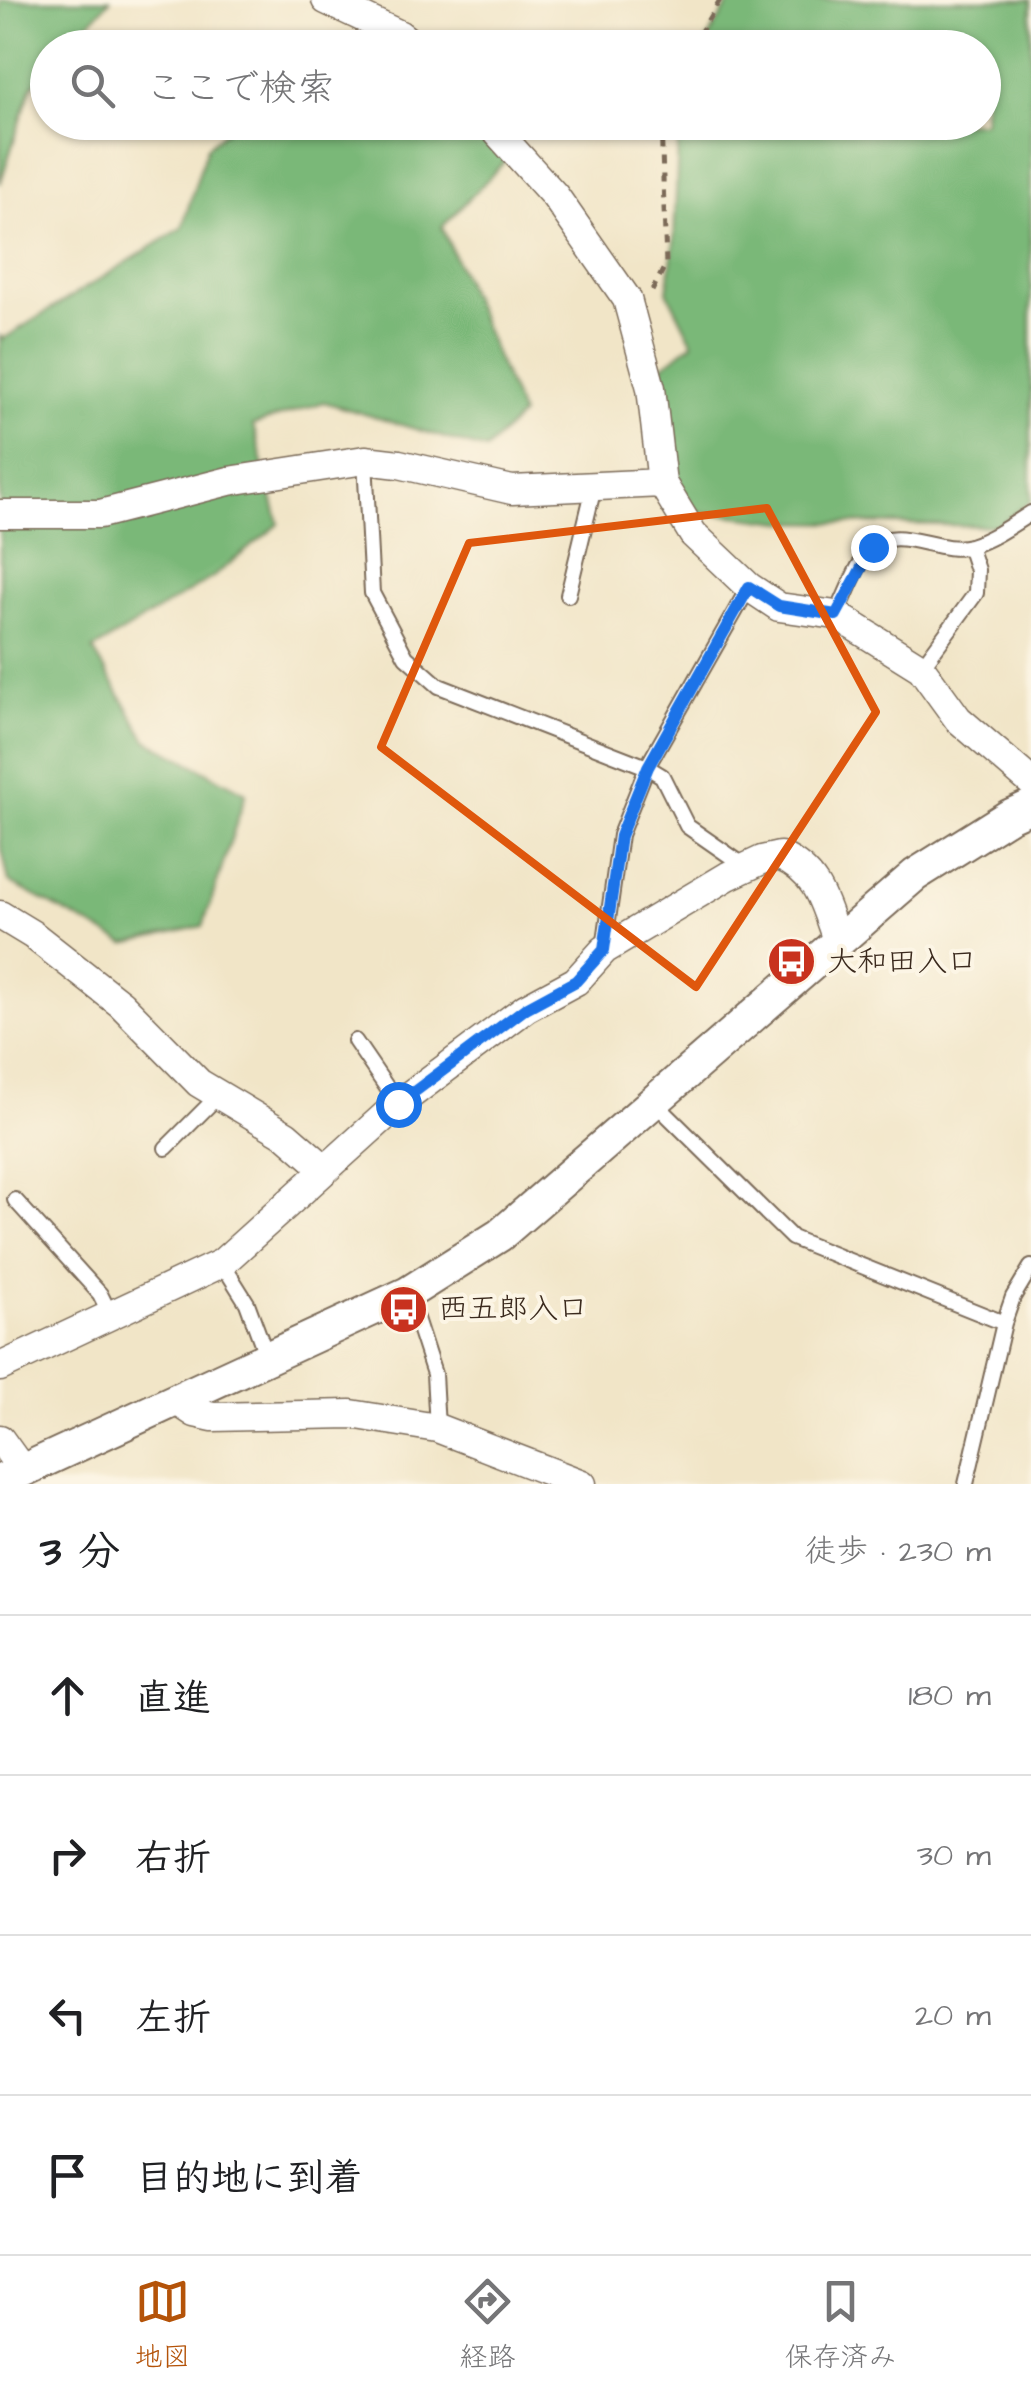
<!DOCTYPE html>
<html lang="ja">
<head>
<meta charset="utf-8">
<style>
  :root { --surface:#fff; --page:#f2f2f2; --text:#202124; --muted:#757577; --line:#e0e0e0; --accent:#b45309 }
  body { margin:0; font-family:"Architects Daughter","Klee One",sans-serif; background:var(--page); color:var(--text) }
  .stop { position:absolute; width:30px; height:30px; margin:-22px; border:8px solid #1a73e8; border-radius:50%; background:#fff }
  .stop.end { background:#1a73e8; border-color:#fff; box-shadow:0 2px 10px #0008 }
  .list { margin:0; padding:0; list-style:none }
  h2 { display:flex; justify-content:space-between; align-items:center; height:130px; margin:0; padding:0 40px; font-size:42px }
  h2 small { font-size:32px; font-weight:400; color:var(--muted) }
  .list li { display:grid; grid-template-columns:65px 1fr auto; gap:30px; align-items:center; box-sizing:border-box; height:160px; padding:0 40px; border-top:2px solid var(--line) }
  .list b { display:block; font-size:38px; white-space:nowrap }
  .list em { font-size:32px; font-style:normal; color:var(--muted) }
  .icon { flex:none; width:55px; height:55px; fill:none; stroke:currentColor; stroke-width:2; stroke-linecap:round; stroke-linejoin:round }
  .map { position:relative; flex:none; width:1031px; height:1484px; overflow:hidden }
  .search { position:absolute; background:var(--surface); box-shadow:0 2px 8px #0004; left:30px; right:30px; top:30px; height:110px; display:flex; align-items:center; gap:25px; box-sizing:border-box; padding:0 35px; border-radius:55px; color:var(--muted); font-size:38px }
  .sheet { height:770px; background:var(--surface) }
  nav { display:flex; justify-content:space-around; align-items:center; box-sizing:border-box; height:140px; border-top:2px solid var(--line); background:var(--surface); font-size:28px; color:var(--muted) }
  nav a { display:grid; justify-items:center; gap:5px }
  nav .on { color:var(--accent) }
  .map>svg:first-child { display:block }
  .forest { fill:#7ab878; stroke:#5a714b; stroke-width:2.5 }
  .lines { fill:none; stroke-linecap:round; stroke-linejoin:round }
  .service-casing { stroke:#7b6b59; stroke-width:18 }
  .minor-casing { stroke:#7b6b59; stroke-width:31 }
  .tertiary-casing { stroke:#7b6b59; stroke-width:36 }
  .path { stroke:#7b6b59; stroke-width:5; stroke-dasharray:8 8; stroke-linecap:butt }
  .service { stroke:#fff; stroke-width:14 }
  .minor { stroke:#fff; stroke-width:28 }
  .tertiary { stroke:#fff; stroke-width:32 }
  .route { stroke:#1a73e8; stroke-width:12 }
  .marked { fill:none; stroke:#df570d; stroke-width:8; stroke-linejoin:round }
  .labels { text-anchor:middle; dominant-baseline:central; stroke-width:8; stroke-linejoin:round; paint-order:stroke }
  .poi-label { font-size:30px; fill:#3b2a1e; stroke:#fcf5e5; text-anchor:start }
</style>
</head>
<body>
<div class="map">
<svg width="1031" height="1484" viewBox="0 0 1031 1484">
  <rect width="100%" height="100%" fill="#fcf5e5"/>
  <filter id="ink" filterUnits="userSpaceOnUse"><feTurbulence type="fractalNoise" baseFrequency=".01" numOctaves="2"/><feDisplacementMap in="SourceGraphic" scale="20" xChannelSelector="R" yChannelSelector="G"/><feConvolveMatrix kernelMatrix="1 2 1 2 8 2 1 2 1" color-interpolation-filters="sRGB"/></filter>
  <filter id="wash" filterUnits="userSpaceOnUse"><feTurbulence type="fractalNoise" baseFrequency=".0048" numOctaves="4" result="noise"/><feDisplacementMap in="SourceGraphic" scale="40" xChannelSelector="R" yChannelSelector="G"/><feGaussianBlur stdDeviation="2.25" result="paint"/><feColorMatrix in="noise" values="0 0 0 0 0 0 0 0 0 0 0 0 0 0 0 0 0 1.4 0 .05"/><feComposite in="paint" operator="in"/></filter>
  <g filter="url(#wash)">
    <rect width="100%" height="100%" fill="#f1e5c7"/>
    <!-- forest -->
    <path class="forest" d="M0,0h110l-43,47 -19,1 -1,22 -16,18 -31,96z
      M731,0h300v501l-34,25 -214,-4 -107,-13 -14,-143 31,-23 -26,-52 7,-49 5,-119 305,-1v-74l-281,-1z
      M235,123h258l13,37 -64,67 79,188 -35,35 -162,-48 -71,23 26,99 -66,53 -120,73 54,90 99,53 -43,133 -78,18 -116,-62 -9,-41v-505l3,3 179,-111 25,-81z"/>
  </g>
  <g filter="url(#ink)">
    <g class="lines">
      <defs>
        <path id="service" d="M365,460l7,133 34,64 33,29 208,81 15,9 25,50 59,41
          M568,595l26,-108
          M836,615c11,-20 20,-52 37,-68 23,-23 66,8 97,-1 22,-7 42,-21 61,-33
          M921,668l55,-75 1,-23 -8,-24
          M604,948l16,-113 27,-68 102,-180
          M355,1041l43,63
          M655,1103l137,135 212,85
          M166,1148l53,-53
          M15,1200l85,94 10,20
          M222,1263l25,40 20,54
          M408,1294l26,80 3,54
          M966,1484l38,-161 9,-26 18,-30"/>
        <path id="minor" d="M326,0l74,35 17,13
          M488,122l67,74 72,103 24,89 11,95 31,51 56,53 30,20 57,8 85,53 37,51 73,63
          M0,514h100l129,-33 136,-21 34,4 113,26 150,-7
          M0,915l33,20 88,69 78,79 87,52 38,33
          M0,1367l222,-104 176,-159 128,-96 50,-27 28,-31 124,-74 34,-16 18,-4c40,18 44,49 58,87
          M177,1401l18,12 18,4 138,-3 86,14 145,56
          M0,1439l23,32"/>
        <path id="tertiary" d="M0,1481l408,-188 92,-58 415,-360 94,-59 22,-10"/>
      </defs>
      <!-- service casing -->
      <use href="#service" class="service-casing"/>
      <!-- minor casing -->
      <use href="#minor" class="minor-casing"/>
      <!-- tertiary casing -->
      <use href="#tertiary" class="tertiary-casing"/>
      <!-- path -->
      <path class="path" d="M691,48l29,-48
        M652,291l14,-27 -5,-142"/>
      <!-- service -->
      <use href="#service" class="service"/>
      <!-- minor -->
      <use href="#minor" class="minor"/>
      <!-- tertiary -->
      <use href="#tertiary" class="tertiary"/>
    </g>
  </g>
  <g class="lines" filter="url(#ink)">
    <!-- route -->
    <path class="route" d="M398,1104l128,-96 50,-27 28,-31 16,-114 28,-69 101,-180 30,19 57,9 37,-68"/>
  </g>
  <!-- marked area -->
  <path class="marked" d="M767,508l109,204 -180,275 -315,-240 88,-204z"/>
  <!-- icons -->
  <defs>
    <symbol id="bus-disc" viewBox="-11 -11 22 22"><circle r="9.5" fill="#c8321e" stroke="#fcf5e5"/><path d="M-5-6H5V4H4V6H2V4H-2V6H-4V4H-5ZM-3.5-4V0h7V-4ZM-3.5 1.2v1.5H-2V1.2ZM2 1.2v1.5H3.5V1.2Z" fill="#fff"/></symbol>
  </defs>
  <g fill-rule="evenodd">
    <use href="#bus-disc" x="764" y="934" width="55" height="55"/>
    <use href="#bus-disc" x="376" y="1282" width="55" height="55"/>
  </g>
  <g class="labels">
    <!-- poi labels -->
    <g class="poi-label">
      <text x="827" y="962">大和田入口</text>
      <text x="438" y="1309">西五郎入口</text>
    </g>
  </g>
</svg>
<div class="stop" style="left:398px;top:1104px"></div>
<div class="stop end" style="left:873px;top:547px"></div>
<div class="search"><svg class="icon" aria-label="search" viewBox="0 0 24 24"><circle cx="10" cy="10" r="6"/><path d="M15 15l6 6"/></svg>ここで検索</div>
</div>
<section class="sheet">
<h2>3 分<small>徒歩 · 230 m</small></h2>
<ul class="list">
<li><svg class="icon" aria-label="ahead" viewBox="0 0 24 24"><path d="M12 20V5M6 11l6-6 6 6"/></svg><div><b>直進</b></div><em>180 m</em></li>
<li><svg class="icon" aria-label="right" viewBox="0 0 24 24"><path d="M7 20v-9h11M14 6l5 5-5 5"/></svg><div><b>右折</b></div><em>30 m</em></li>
<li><svg class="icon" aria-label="left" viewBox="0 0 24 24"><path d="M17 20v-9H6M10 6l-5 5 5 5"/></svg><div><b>左折</b></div><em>20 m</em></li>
<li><svg class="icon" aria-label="arrive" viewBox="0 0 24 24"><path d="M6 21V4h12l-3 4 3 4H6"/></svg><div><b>目的地に到着</b></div></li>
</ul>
</section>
<nav>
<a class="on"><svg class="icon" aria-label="map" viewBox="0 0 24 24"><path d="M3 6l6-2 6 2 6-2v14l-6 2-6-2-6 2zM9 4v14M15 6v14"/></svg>地図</a>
<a><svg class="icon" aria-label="directions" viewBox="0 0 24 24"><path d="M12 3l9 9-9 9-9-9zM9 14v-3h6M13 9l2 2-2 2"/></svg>経路</a>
<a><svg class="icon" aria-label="saved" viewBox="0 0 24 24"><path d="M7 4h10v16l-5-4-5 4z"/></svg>保存済み</a>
</nav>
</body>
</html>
